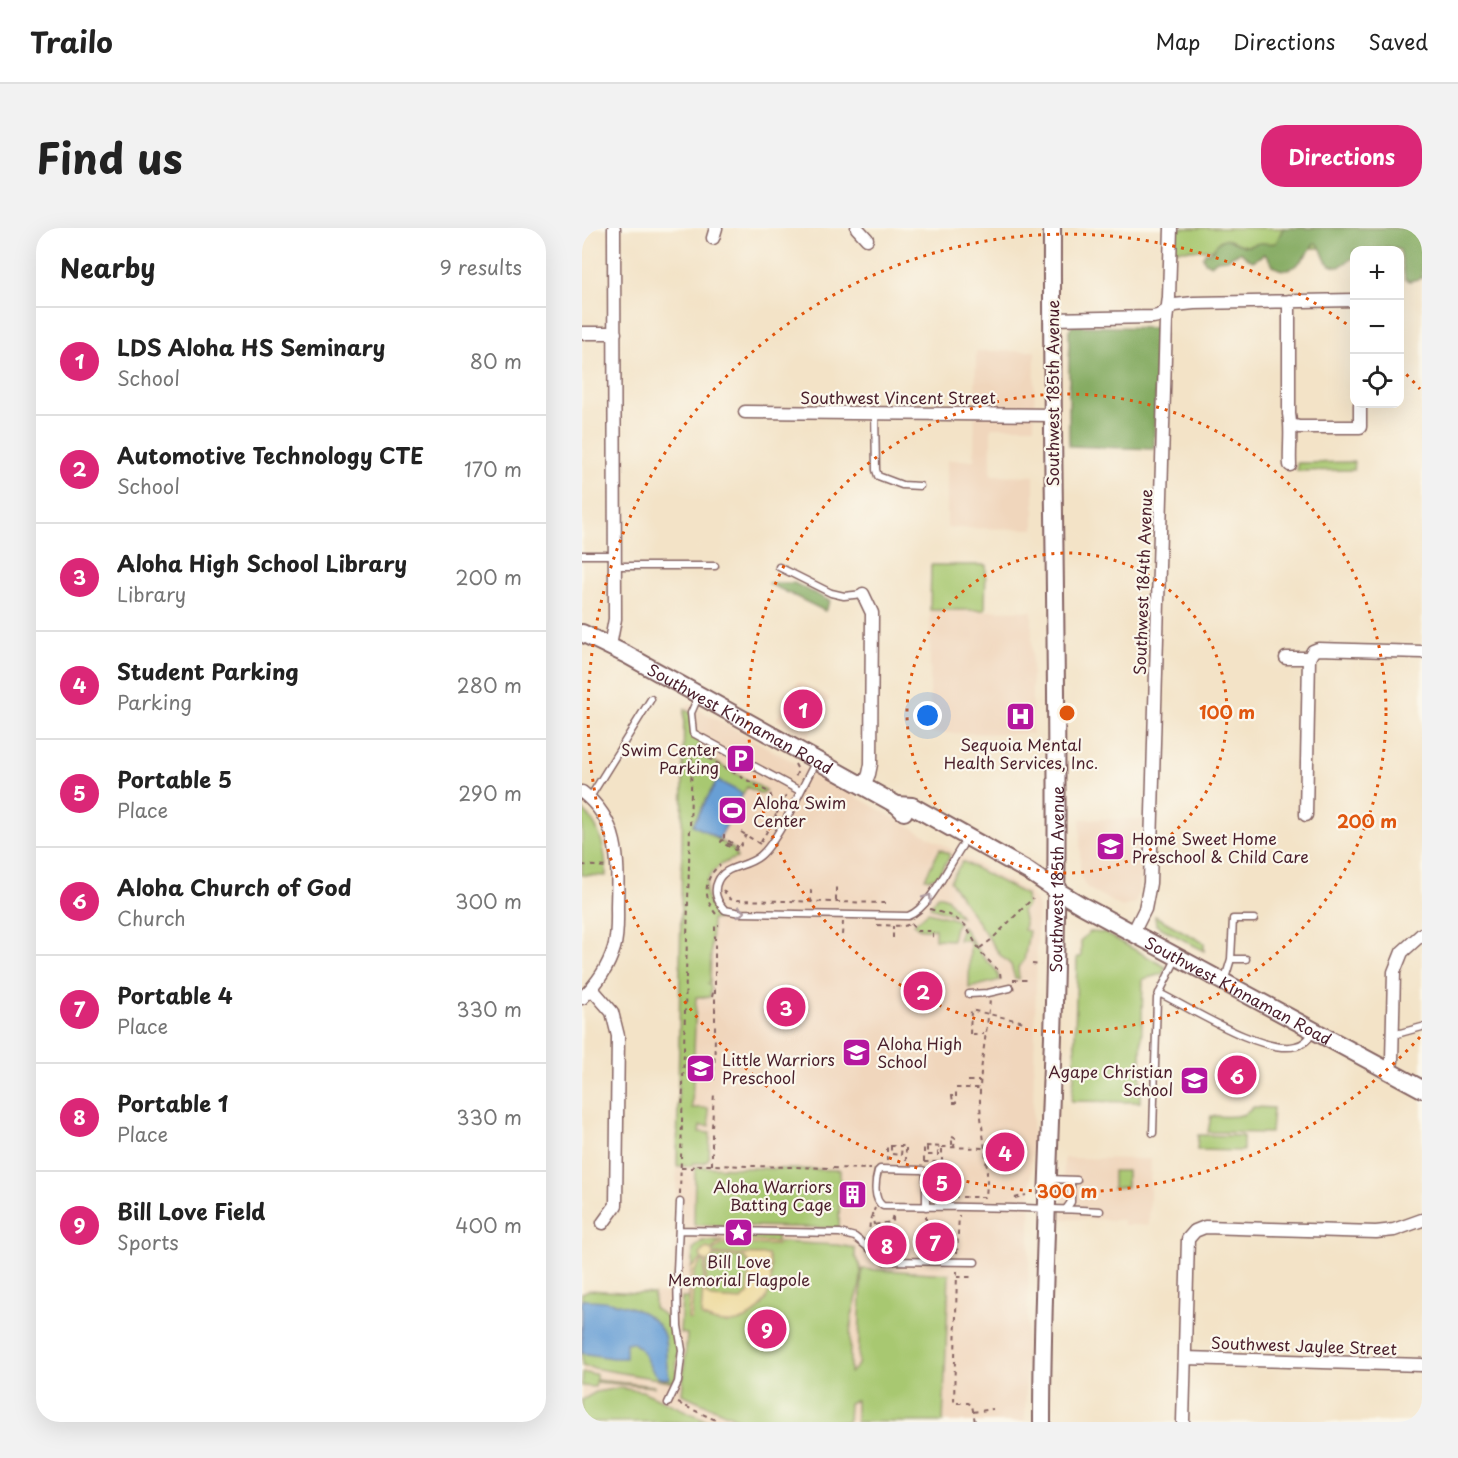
<!DOCTYPE html>
<html lang="en">
<head>
<meta charset="utf-8">
<style>
  :root { --surface:#fff; --page:#f2f2f2; --text:#222; --muted:#767676; --line:#e0e0e0; --accent:#db2777 }
  body { margin:0; font-family:"Playpen Sans",sans-serif; background:var(--page); color:var(--text) }
  .controls { position:absolute; right:18px; top:18px; display:grid; overflow:hidden; border-radius:12px; box-shadow:0 6px 24px #0002 }
  .controls button { width:54px; height:54px; display:grid; place-items:center; padding:0; border:0; border-bottom:2px solid var(--line); background:var(--surface); color:var(--text); font:30px sans-serif }
  .you { position:absolute; left:346px; top:488px; width:21px; height:21px; margin:-15px; border:4px solid #fff; border-radius:50%; background:#1a73e8; box-shadow:0 0 0 9px #1a73e833 }
  .badge { display:grid; place-items:center; width:39px; height:39px; border-radius:50%; background:var(--accent); color:#fff; font-size:20px; font-weight:700 }
  .pin { position:absolute; translate:-50% -50%; border:3px solid #fff; box-shadow:0 2px 6px #0006 }
  .list { margin:0; padding:0; list-style:none }
  h2 { display:flex; justify-content:space-between; align-items:center; height:78px; margin:0; padding:0 24px; font-size:26px }
  h2 small { font-size:20px; font-weight:400; color:var(--muted) }
  .list li { display:grid; grid-template-columns:39px 1fr auto; gap:18px; align-items:center; box-sizing:border-box; height:108px; padding:0 24px; border-top:2px solid var(--line) }
  .list b { display:block; font-size:22px; white-space:nowrap }
  .list p { margin:0; font-size:20px; white-space:nowrap; color:var(--muted) }
  .list em { font-size:20px; font-style:normal; color:var(--muted) }
  .icon { flex:none; width:33px; height:33px; fill:none; stroke:currentColor; stroke-width:2; stroke-linecap:round; stroke-linejoin:round }
  .map { position:relative; flex:none; width:840px; height:1194px; overflow:hidden; border-radius:24px }
  header { display:flex; align-items:center; gap:36px; box-sizing:border-box; height:84px; padding:0 30px; background:var(--surface); border-bottom:2px solid var(--line) }
  header strong { font-size:28px }
  nav { display:flex; gap:33px; margin-inline-start:auto; font-size:21px }
  .intro { display:flex; align-items:center; justify-content:space-between; box-sizing:border-box; height:144px; padding:0 36px }
  h1 { margin:0; font-size:42px }
  .button { padding:15px 27px; border-radius:24px; background:var(--accent); color:#fff; font-size:21px; font-weight:700 }
  main { display:flex; gap:36px; padding:0 36px }
  aside { flex:1; background:var(--surface); border-radius:24px; box-shadow:0 6px 24px #0002 }
  .map>svg:first-child { display:block }
  .built { fill:#f0d6bc }
  .green { fill:#a8c871; stroke:#79744e; stroke-width:1.5 }
  .forest { fill:#86ac63; stroke:#686647; stroke-width:1.5 }
  .sand { fill:#eeda9e; stroke:#9c7c64; stroke-width:1.5; fill-rule:evenodd }
  .water { fill:#689fd5; stroke:#595f80; stroke-width:1.5 }
  .lines { fill:none; stroke-linecap:round; stroke-linejoin:round }
  .service-casing { stroke:#856462; stroke-width:9 }
  .minor-casing { stroke:#856462; stroke-width:15 }
  .secondary-casing { stroke:#856462; stroke-width:20 }
  .path { stroke:#856462; stroke-width:2; stroke-dasharray:4.5 4.5; stroke-linecap:butt }
  .service { stroke:#fff; stroke-width:6 }
  .minor { stroke:#fff; stroke-width:12 }
  .secondary { stroke:#fff; stroke-width:16 }
  .oneway { stroke:#ae9aa0 }
  .ring { fill:none; stroke:#e0560e; stroke-width:3; stroke-dasharray:3 6 }
  .labels { text-anchor:middle; dominant-baseline:central; stroke-width:4.5; stroke-linejoin:round; paint-order:stroke }
  .street-label { font-size:16px; fill:#4a1f2b; stroke:#fbf7ec }
  .poi-label { font-size:16px; fill:#4a1f2b; stroke:#fbf7ec; text-anchor:start }
  .centre { fill:#e0560e; stroke:#fbf7ec; stroke-width:3 }
  .ring-label { font-size:18px; text-anchor:middle; font-weight:bold; fill:#e0560e; stroke:#fbf7ec; stroke-width:4.5; stroke-linejoin:round; paint-order:stroke }
</style>
</head>
<body>
<header>
<strong>Trailo</strong>
<nav><a>Map</a><a>Directions</a><a>Saved</a></nav>
</header>
<div class="intro"><h1>Find us</h1><a class="button">Directions</a></div>
<main>
<aside>
<h2>Nearby<small>9 results</small></h2>
<ul class="list">
<li><span class="badge">1</span><div><b>LDS Aloha HS Seminary</b><p>School</p></div><em>80 m</em></li>
<li><span class="badge">2</span><div><b>Automotive Technology CTE</b><p>School</p></div><em>170 m</em></li>
<li><span class="badge">3</span><div><b>Aloha High School Library</b><p>Library</p></div><em>200 m</em></li>
<li><span class="badge">4</span><div><b>Student Parking</b><p>Parking</p></div><em>280 m</em></li>
<li><span class="badge">5</span><div><b>Portable 5</b><p>Place</p></div><em>290 m</em></li>
<li><span class="badge">6</span><div><b>Aloha Church of God</b><p>Church</p></div><em>300 m</em></li>
<li><span class="badge">7</span><div><b>Portable 4</b><p>Place</p></div><em>330 m</em></li>
<li><span class="badge">8</span><div><b>Portable 1</b><p>Place</p></div><em>330 m</em></li>
<li><span class="badge">9</span><div><b>Bill Love Field</b><p>Sports</p></div><em>400 m</em></li>
</ul>
</aside>
<div class="map">
<svg width="840" height="1194" viewBox="0 0 840 1194">
  <rect width="100%" height="100%" fill="#fbf7ec"/>
  <filter id="ink" filterUnits="userSpaceOnUse"><feTurbulence type="fractalNoise" baseFrequency=".0167" numOctaves="2"/><feDisplacementMap in="SourceGraphic" scale="12" xChannelSelector="R" yChannelSelector="G"/><feConvolveMatrix kernelMatrix="1 2 1 2 8 2 1 2 1" color-interpolation-filters="sRGB"/></filter>
  <filter id="wash" filterUnits="userSpaceOnUse"><feTurbulence type="fractalNoise" baseFrequency=".008" numOctaves="4" result="noise"/><feDisplacementMap in="SourceGraphic" scale="24" xChannelSelector="R" yChannelSelector="G"/><feGaussianBlur stdDeviation="1.35" result="paint"/><feColorMatrix in="noise" values="0 0 0 0 0 0 0 0 0 0 0 0 0 0 0 0 0 1.4 0 .05"/><feComposite in="paint" operator="in"/></filter>
  <g filter="url(#wash)">
    <rect width="100%" height="100%" fill="#f3e3c7"/>
    <!-- built -->
    <path class="built" d="M394,123h59l-1,76h-43v48l43,1v53l-87,-1v-68h27z
      M348,382l102,1v123l-102,-1z
      M216,453l32,17 -22,40 -32,-18z
      M107,476l339,188 7,8 3,8 -13,514h-443v-131l91,3 5,-176 6,-405v-4z
      M498,591h63l-2,62 -5,22 -14,4 -35,-19 -7,-13z
      M482,930l87,1 -2,66h-26v-5l-61,-1z"/>
    <!-- green -->
    <path class="green" d="M592,0h248l-23,19 -226,3z
      M772,234v8l-57,1v-8z
      M349,337h55l-1,45h-55z
      M102,481l7,4 2,20 11,7 -9,11 71,39 -5,4 -14,-7 -4,7 -26,-14 -24,44 42,26 2,8c-21,5 -38,23 -28,45 3,6 8,10 9,16l-6,1 -2,64h-2l3,3 -1,10h-14l-4,111h16l2,18h-10l-1,6 11,1 -1,25 -5,5h-11l-2,3h-14z
      M0,581c19,17 24,42 24,67l-24,-1z
      M358,621l9,5v4l-12,19 -7,2 -5,-1z
      M380,634h2l62,33 1,10 -5,6 3,12 -1,7 5,1 -5,30 -6,6 1,12 -4,-1 -4,-13 -11,-10 -50,-74z
      M356,667l9,3 14,19 -31,-10z
      M346,684l26,7 5,3 -4,5 -3,13 -17,-1v-10c-8,0 -16,2 -21,-5z
      M573,688l49,27v8l-48,-26z
      M380,698l21,31 13,13 4,10 -31,8 1,-48h-12z
      M508,704l14,1 8,4 54,30 -4,7 -19,5 -3,123 -69,-1 3,-24 3,-120h4v-17z
      M671,879l20,1 -2,25 -63,-1 3,-16c14,0 33,4 42,-9z
      M616,907l45,1v15l-46,-1z
      M113,939l145,3 -1,58 -145,-3z
      M531,943h14v16l-14,1z
      M161,1005h34v9l60,3 18,3v8c13,17 1,41 -3,60 -3,17 -2,40 -2,57l8,-8 4,-96 87,5 -6,148h-87v-22l-7,3 -1,19h-48l-24,-3 -4,3h-27l-63,-28 5,-60 -7,-1 2,-35h7l4,-49 9,-8 41,1z
      M7,1062l65,4v14l18,13 6,27 -3,34 -93,-16v-73z
      M1,1145l13,1v6l58,6v1l-58,-5 -1,5 -13,-1z
      M37,1160l23,3 68,31h-128v-22l14,-8z"/>
    <!-- forest -->
    <path class="forest" d="M701,0h139v50l-12,3 -5,-2 -5,-29 -6,-2 -7,-1 -12,3h-21v7l-15,10c-20,-2 -12,-16 -23,-24l-2,1c-8,12 -22,32 -37,24 -7,-3 -6,-10 -13,-14l-11,7 -6,-3 -7,-6 -13,7 -10,1 -6,5 -6,-3 -2,-5 2,-4 7,-2c13,-23 18,-6 35,-5 5,0 9,-3 14,-3 5,0 9,1 15,0z
      M490,98l85,2 -3,121 -85,-3v-116z
      M186,355h26l36,18 -5,10z"/>
    <!-- sand -->
    <path class="sand" d="M140,1013l55,1v3l-54,-1 -11,8 1,2 55,1c15,45 -23,85 -67,61l4,-55 -2,-1 -9,12 -3,48 -3,-1 3,-51 11,-9 -2,-4 3,-5 4,-2 4,2zM131,1028l31,1 5,6 -1,31 -6,6 -31,-2 -6,-6 2,-30 4,-2z"/>
    <!-- water -->
    <path class="water" d="M135,552l26,14 -24,45 -26,-14z
      M0,1072c25,-1 73,7 82,36 4,14 0,28 6,42 -17,4 -20,-14 -27,-25 -2,-5 -7,-8 -11,-11l-6,1v15h-14l-30,-5z"/>
  </g>
  <g filter="url(#ink)">
    <g class="lines">
      <defs>
        <path id="service" d="M293,185l1,57 2,6 24,9 18,1
          M0,327h32
          M33,338h100
          M197,339l52,26 13,3 19,-2
          M117,467l-8,18 2,20 107,58
          M234,533c-13,24 -37,79 -56,95 -14,12 -35,9 -42,25 -5,10 -1,21 7,29l15,3 168,3c22,-8 41,-51 54,-70
          M7,571l62,-100
          M649,731h15
          M642,754l7,-23 2,-40h21
          M577,765c31,15 104,62 137,53 9,-2 13,-8 18,-14
          M387,766l19,-1 22,-5
          M811,807l29,-8
          M571,905l4,-135 20,-41
          M466,951l29,1
          M344,979v-35l-4,-2 -42,-1 -2,2c-3,10 -5,29 5,35 72,1 145,1 217,5
          M484,981l5,-7v-22
          M97,1002l161,3 15,4 30,24 90,1
          M86,1175l10,-21 4,-32 -4,-24 -1,-55 3,-69"/>
        <path id="minor" d="M275,0l10,11
          M131,10l3,-10
          M707,73v113c3,16 0,34 1,51
          M469,91l102,-2 5,-1 17,-11 19,-2 160,-3
          M0,105h33
          M163,184l306,3
          M709,197l8,2h61v-23
          M281,366l9,19 -1,151 -2,10 -5,12
          M28,418l5,-27 -1,-391
          M704,430h23l4,-7 5,-2 104,3
          M0,564c39,30 36,71 35,114 0,14 1,29 -3,42 -6,20 -17,36 -32,50
          M724,587l3,-157
          M551,705l12,-24 5,-26 16,-562 3,-24 2,-69
          M10,761l20,23 6,24 -2,169 -13,18
          M806,842l4,-9 2,-89 8,-20 20,-18
          M603,1130l237,7
          M601,1194l5,-183 7,-8 10,-4 171,5 18,-2 28,-10"/>
        <g id="secondary">
          <path id="s1" d="M0,405l45,22 270,150 7,7"/>
          <path id="s2" d="M315,577l15,1 116,65 28,19 25,15 341,184"/>
          <path id="s3" d="M460,1194c0,-170 12,-340 14,-510 3,-228 -5,-456 -4,-684"/>
        </g>
      </defs>
      <!-- service casing -->
      <use href="#service" class="service-casing"/>
      <!-- minor casing -->
      <use href="#minor" class="minor-casing"/>
      <!-- secondary casing -->
      <use href="#secondary" class="secondary-casing"/>
      <!-- path -->
      <path class="path" d="M213,536l3,6 -3,8
        M159,604l19,12
        M142,606v4l13,8 -1,2 -14,-8 -1,2 14,8 4,-1 7,-14
        M179,614l16,-29
        M0,637l24,2
        M141,662l7,9 4,1 152,3
        M254,673v-15
        M229,675v-17
        M348,681l22,7 13,9 17,29 18,18 1,10
        M134,686c-13,-16 -13,-36 4,-49
        M329,696l6,7h16v8
        M295,697l27,1 6,-2
        M260,707l1,-13
        M311,710v-12
        M398,720l11,-8 42,-42
        M450,736l9,1
        M431,752h18
        M130,769l2,-9
        M133,802v-105h4
        M388,806l1,-24 53,12
        M390,806h12
        M132,852l1,-45
        M386,853h12
        M370,867l1,8
        M371,875h3v-15h24
        M130,899l2,-34
        M370,909l3,1 -1,9
        M369,916h1v-7
        M309,918v8l10,1 1,-9
        M345,919v8h11v-8
        M360,919l42,1
        M305,933v-15h19v15
        M342,934v-16l18,1v15h-10
        M342,934h8v6
        M130,937v-32
        M99,940h11l2,-3h18l159,4
        M98,966l12,-439 3,-4 75,42 7,20 10,-19
        M371,969h31l2,-2c4,-32 -5,-62 -6,-93 -1,-35 7,-68 10,-103
        M433,970l11,-3
        M290,985l2,12
        M344,988v37h2
        M311,989l1,35
        M287,1009l1,-17 5,-12
        M292,1014v-17l17,-3 2,-8
        M375,1025l2,-38
        M375,1043l-3,132h14l4,2 3,17
        M375,1049h18
        M96,1175l42,19
        M391,1184l20,-3"/>
      <!-- service -->
      <use href="#service" class="service"/>
      <!-- minor -->
      <use href="#minor" class="minor"/>
      <!-- secondary -->
      <use href="#secondary" class="secondary"/>
    </g>
    <!-- one-way arrows -->
    <defs><path id="oneway-chevron" d="M-2-3.5L2.5 0L-2 3.5" fill="none" stroke-width="1.6" stroke-linecap="round" stroke-linejoin="round" transform="scale(1.5)"/></defs>
    <g class="oneway">
      <use href="#oneway-chevron" transform="translate(346 670) rotate(-54)"/>
      <use href="#oneway-chevron" transform="translate(159 684) rotate(4)"/>
    </g>
  </g>
  <!-- distance rings -->
  <g class="ring">
    <circle cx="485" cy="485" r="160"/>
    <circle cx="485" cy="485" r="319"/>
    <path d="M838 809A479 479 0 1 1 770 100M818 140A479 479 0 0 1 838 161"/>
  </g>
  <!-- icons -->
  <defs>
    <symbol id="hospital-square" viewBox="-11 -11 22 22"><rect x="-9" y="-9" width="18" height="18" rx="4" fill="#b5179e" stroke="#fbf7ec"/><path d="M-5-5h3v3.5h4V-5h3V5h-3V1.5h-4V5h-3Z" fill="#fff"/></symbol>
    <symbol id="parking-square" viewBox="-11 -11 22 22"><rect x="-9" y="-9" width="18" height="18" rx="4" fill="#b5179e" stroke="#fbf7ec"/><path d="M-3.5-5.5H1a3.5 3.5 0 0 1 0 7H-1V5.5H-3.5ZM-1-3.4V-.6H.8a1.4 1.4 0 0 0 0-2.8Z" fill="#fff"/></symbol>
    <symbol id="stadium-square" viewBox="-11 -11 22 22"><rect x="-9" y="-9" width="18" height="18" rx="4" fill="#b5179e" stroke="#fbf7ec"/><path d="M0-5a6.5 5 0 1 0 0 10a6.5 5 0 1 0 0-10ZM-3.5-1.8h7v3.6h-7Z" fill="#fff"/></symbol>
    <symbol id="school-square" viewBox="-11 -11 22 22"><rect x="-9" y="-9" width="18" height="18" rx="4" fill="#b5179e" stroke="#fbf7ec"/><path d="M0-5L7-2L0 1L-7-2ZM-4 1L0 2.5L4 1V4Q0 6-4 4Z" fill="#fff"/></symbol>
    <symbol id="building-square" viewBox="-11 -11 22 22"><rect x="-9" y="-9" width="18" height="18" rx="4" fill="#b5179e" stroke="#fbf7ec"/><path d="M-4-6H4V6H1V3H-1V6H-4ZM-2.5-4.3h1.7v1.8h-1.7ZM.8-4.3h1.7v1.8H.8ZM-2.5-1h1.7V.8h-1.7ZM.8-1h1.7V.8H.8Z" fill="#fff"/></symbol>
    <symbol id="sight-square" viewBox="-11 -11 22 22"><rect x="-9" y="-9" width="18" height="18" rx="4" fill="#b5179e" stroke="#fbf7ec"/><path d="M0-6L1.8-2.2L6-1.7L2.9 1.2L3.7 5.4L0 3.3L-3.7 5.4L-2.9 1.2L-6-1.7L-1.8-2.2Z" fill="#fff"/></symbol>
  </defs>
  <g fill-rule="evenodd">
    <use href="#hospital-square" x="422" y="472" width="33" height="33"/>
    <use href="#parking-square" x="142" y="514" width="33" height="33"/>
    <use href="#stadium-square" x="134" y="566" width="33" height="33"/>
    <use href="#school-square" x="512" y="602" width="33" height="33"/>
    <use href="#school-square" x="258" y="808" width="33" height="33"/>
    <use href="#school-square" x="102" y="824" width="33" height="33"/>
    <use href="#school-square" x="596" y="836" width="33" height="33"/>
    <use href="#building-square" x="254" y="950" width="33" height="33"/>
    <use href="#sight-square" x="140" y="988" width="33" height="33"/>
  </g>
  <g class="labels">
    <!-- street labels -->
    <g class="street-label">
      <text transform="translate(470 165) rotate(-90)">Southwest 185th Avenue</text>
      <text x="316" y="169">Southwest Vincent Street</text>
      <text transform="translate(560 354) rotate(-88)">Southwest 184th Avenue</text>
      <text stroke="none"><textPath href="#s1" startOffset="180">Southwest Kinnaman Road</textPath></text>
      <text stroke="none"><textPath href="#s3" startOffset="543">Southwest 185th Avenue</textPath></text>
      <text stroke="none"><textPath href="#s2" startOffset="390">Southwest Kinnaman Road</textPath></text>
      <text transform="translate(722 1117) rotate(2)">Southwest Jaylee Street</text>
    </g>
    <!-- poi labels -->
    <g class="poi-label">
      <text x="439" y="516" text-anchor="middle">Sequoia Mental<tspan x="439" dy="18">Health Services, Inc.</tspan></text>
      <text x="137" y="521" text-anchor="end">Swim Center<tspan x="137" dy="18">Parking</tspan></text>
      <text x="171" y="574">Aloha Swim<tspan x="171" dy="18">Center</tspan></text>
      <text x="550" y="610">Home Sweet Home<tspan x="550" dy="18">Preschool &amp; Child Care</tspan></text>
      <text x="295" y="815">Aloha High<tspan x="295" dy="18">School</tspan></text>
      <text x="140" y="831">Little Warriors<tspan x="140" dy="18">Preschool</tspan></text>
      <text x="591" y="843" text-anchor="end">Agape Christian<tspan x="591" dy="18">School</tspan></text>
      <text x="250" y="958" text-anchor="end">Aloha Warriors<tspan x="250" dy="18">Batting Cage</tspan></text>
      <text x="157" y="1033" text-anchor="middle">Bill Love<tspan x="157" dy="18">Memorial Flagpole</tspan></text>
    </g>
  </g>
  <circle cx="485" cy="485" r="9" class="centre"/>
  <g class="ring-label">
    <text x="645" y="491">100 m</text>
    <text x="785" y="600">200 m</text>
    <text x="485" y="970">300 m</text>
  </g>
</svg>
<div class="controls">
<button>+</button>
<button>−</button>
<button><svg class="icon" aria-label="locate" viewBox="0 0 24 24"><circle cx="12" cy="12" r="6"/><path d="M12 2v4M12 18v4M2 12h4M18 12h4"/></svg></button>
</div>
<div class="you"></div>
<div class="pin badge" style="left:221px;top:481px">1</div>
<div class="pin badge" style="left:341px;top:763px">2</div>
<div class="pin badge" style="left:204px;top:779px">3</div>
<div class="pin badge" style="left:423px;top:924px">4</div>
<div class="pin badge" style="left:360px;top:954px">5</div>
<div class="pin badge" style="left:655px;top:847px">6</div>
<div class="pin badge" style="left:353px;top:1014px">7</div>
<div class="pin badge" style="left:305px;top:1017px">8</div>
<div class="pin badge" style="left:185px;top:1101px">9</div>
</div>
</main>
</body>
</html>
